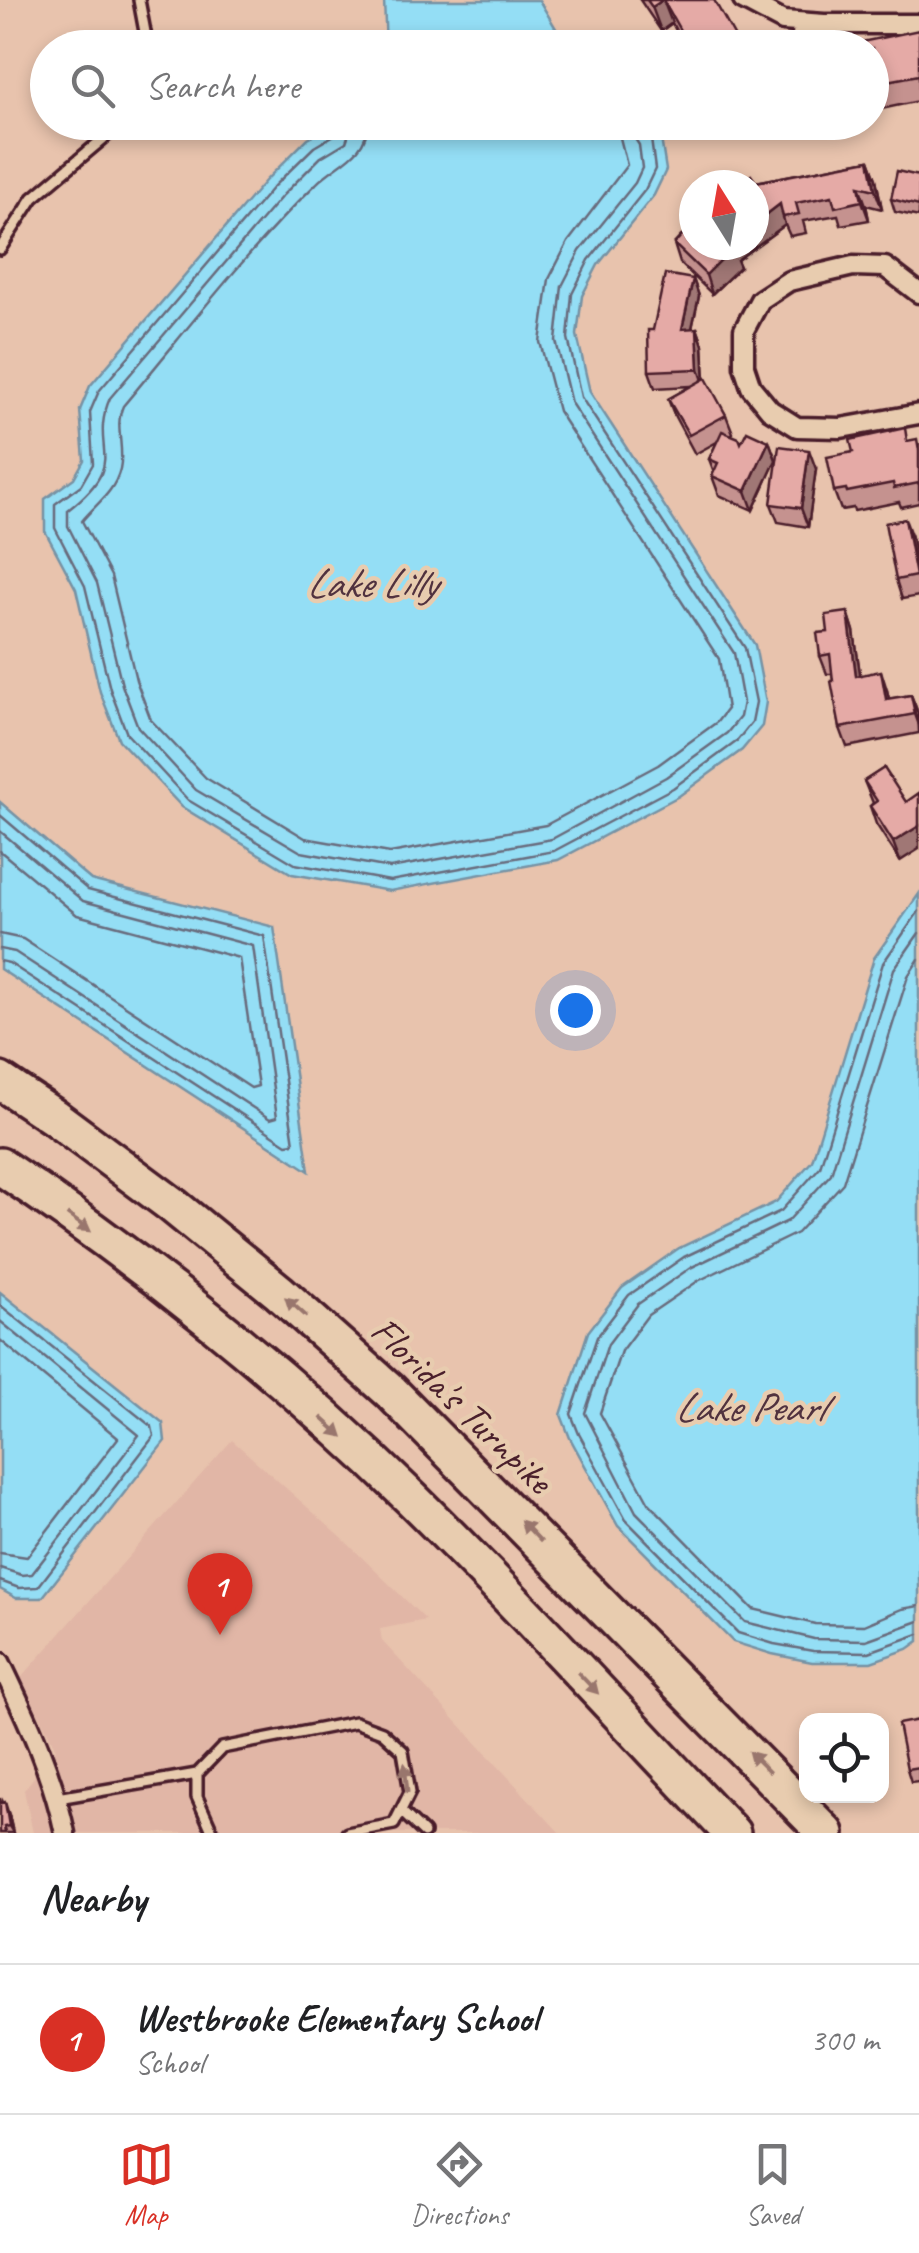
<!DOCTYPE html>
<html lang="en">
<head>
<meta charset="utf-8">
<style>
  :root { --surface:#fff; --page:#f6f6f6; --text:#202124; --muted:#757577; --line:#e0e0e0; --accent:#d93025 }
  body { margin:0; font-family:Caveat,sans-serif; background:var(--page); color:var(--text) }
  .controls { position:absolute; right:30px; bottom:30px; display:grid; overflow:hidden; border-radius:20px; box-shadow:0 5px 15px #0003 }
  .controls button { width:90px; height:90px; display:grid; place-items:center; padding:0; border:0; border-bottom:2px solid var(--line); background:var(--surface); color:var(--text); font:50px sans-serif }
  .compass { position:absolute; left:679px; top:170px; width:90px; height:90px; border-radius:50%; background:var(--surface); box-shadow:0 5px 15px #0003; rotate:349deg }
  .you { position:absolute; left:575px; top:1010px; width:35px; height:35px; margin:-25px; border:8px solid #fff; border-radius:50%; background:#1a73e8; box-shadow:0 0 0 15px #1a73e833 }
  .badge { display:grid; place-items:center; width:65px; height:65px; border-radius:50%; background:var(--accent); color:#fff; font-size:32px; font-weight:700 }
  .pin { position:absolute; translate:-50% -82px; filter:drop-shadow(0 2px 5px #0008) }
  .pin::after { content:''; position:absolute; top:52px; width:35px; height:30px; background:inherit; clip-path:polygon(0 0,100% 0,50% 100%) }
  .list { margin:0; padding:0; list-style:none }
  h2 { display:flex; justify-content:space-between; align-items:center; height:130px; margin:0; padding:0 40px; font-size:42px }
  h2 small { font-size:32px; font-weight:400; color:var(--muted) }
  .list li { display:grid; grid-template-columns:65px 1fr auto; gap:30px; align-items:center; box-sizing:border-box; height:150px; padding:0 40px; border-top:2px solid var(--line) }
  .list b { display:block; font-size:38px; white-space:nowrap }
  .list p { margin:0; font-size:32px; white-space:nowrap; color:var(--muted) }
  .list em { font-size:32px; font-style:normal; color:var(--muted) }
  .icon { flex:none; width:55px; height:55px; fill:none; stroke:currentColor; stroke-width:2; stroke-linecap:round; stroke-linejoin:round }
  .map { position:relative; flex:none; width:919px; height:1833px; overflow:hidden }
  .search { position:absolute; background:var(--surface); box-shadow:0 5px 15px #0003; left:30px; right:30px; top:30px; height:110px; display:flex; align-items:center; gap:25px; box-sizing:border-box; padding:0 35px; border-radius:55px; color:var(--muted); font-size:38px }
  .sheet { height:280px; background:var(--surface) }
  nav { display:flex; justify-content:space-around; align-items:center; box-sizing:border-box; height:140px; border-top:2px solid var(--line); background:var(--surface); font-size:28px; color:var(--muted) }
  nav a { display:grid; justify-items:center; gap:5px }
  nav .on { color:var(--accent) }
  .map>svg:first-child { display:block }
  .built { fill:#e1b6a6 }
  .water { fill:#94def5; stroke:#7692a4; stroke-width:2.5 }
  .lines { fill:none; stroke-linecap:round; stroke-linejoin:round }
  .shore { stroke:#686b7c; stroke-width:2.5 }
  .service-casing { stroke:#4a1f2b; stroke-width:16 }
  .minor-casing { stroke:#4a1f2b; stroke-width:25 }
  .motorway-casing { stroke:#4a1f2b; stroke-width:42 }
  .service { stroke:#e8ccaf; stroke-width:9 }
  .minor { stroke:#e8ccaf; stroke-width:18 }
  .motorway { stroke:#e8ccaf; stroke-width:35 }
  .wall { fill:#c5928f; stroke:#4a1f2b; stroke-width:2.5 }
  .shaded-wall { fill:#a07774; stroke:#4a1f2b; stroke-width:2.5 }
  .building { fill:#e5aaa6; stroke:#4a1f2b; stroke-width:2.5 }
  .oneway { fill:#99766d }
  .labels { text-anchor:middle; dominant-baseline:central; stroke-width:9; stroke-linejoin:round; paint-order:stroke }
  .street-label { font-size:40px; fill:#4a1f2b; stroke:#e8ccaf }
  .water-label { font-size:42px; font-style:italic; fill:#51323f; stroke:#e8ccaf }
</style>
</head>
<body>
<div class="map">
<svg width="919" height="1833" viewBox="0 0 919 1833">
  <rect width="100%" height="100%" fill="#e8c3ad"/>
  <filter id="ink" filterUnits="userSpaceOnUse"><feTurbulence type="fractalNoise" baseFrequency=".01" numOctaves="2"/><feDisplacementMap in="SourceGraphic" scale="20" xChannelSelector="R" yChannelSelector="G"/><feConvolveMatrix kernelMatrix="1 2 1 2 8 2 1 2 1" color-interpolation-filters="sRGB"/></filter>
  <g filter="url(#ink)">
    <!-- built -->
    <path class="built" d="M232,1440l111,99 83,81 -46,9 2,12 178,192h-527l-9,-43 32,-41 -35,-71z"/>
    <!-- water -->
    <path class="water" d="M384,0h155l28,47h-181z
      M338,123l311,-1 11,10 6,38 -12,25 -56,70 -16,31 -5,39 13,57 165,253 11,57 -4,24 -20,24 -63,46 -121,64 -168,31 -98,-17 -110,-67 -63,-67 -19,-48 -24,-103 -31,-58v-32l29,-21 10,-18 -4,-50 10,-24 176,-206 42,-42z
      M0,802l91,78 183,47 35,244 -309,-202z
      M919,894v747l-11,8 -37,13h-59l-40,-8 -39,-12 -115,-116 -48,-88 -9,-23 27,-83 34,-44 57,-40 97,-46 36,-41 62,-203z
      M0,1292l163,131 2,18 -123,157h-26l-16,-9z"/>
    <g class="lines">
      <!-- shore -->
      <path class="shore" d="M340,122l-4,12 -22,13 -40,39 -175,205 -9,21 3,52 -12,21 -26,19v24l30,58 25,103 17,45 61,66 107,64 95,17 164,-30 119,-63 63,-46 16,-20 4,-20 -11,-54 -164,-251 -13,-59 4,-44 17,-34 56,-70 10,-21 -4,-30 -7,-17
        M353,122l-7,20 -25,15 -38,38 -173,203c-23,53 22,62 -42,112v16l29,57 25,102 16,42 58,63 105,62 89,16 162,-29 114,-62 61,-44 13,-16 3,-15 -9,-49 -163,-250 -15,-62 6,-55 18,-35 55,-68 7,-15 -3,-23 -7,-11 -1,-12
        M368,122c-1,34 -32,41 -52,62 -70,68 -130,147 -193,222 -9,20 2,42 -3,63 -6,24 -24,35 -38,52l29,55 25,104 15,40 55,58 99,60 85,15 156,-28 112,-60 59,-43 10,-13 -8,-50 -161,-248 -18,-69 9,-63 19,-37 59,-77 -11,-43
        M0,815l88,75 176,46 30,207 -7,1 -278,-181 -9,-2
        M0,831l83,70 170,45 24,171 -7,2 -255,-167 -15,-3
        M0,851l77,64 162,43 19,128 -7,2 -228,-149 -23,-5
        M919,911l-36,52 -63,204 -39,44 -97,46 -55,38 -32,42 -26,77 8,20 47,86 112,113 36,11 39,7 56,1 50,-18
        M919,933l-25,36 -63,205 -43,47 -98,47 -52,36 -30,40 -23,69 51,99 109,110 69,17 52,1 53,-19
        M919,959l-11,17 -65,207 -46,50 -99,48 -50,34 -27,36 -21,62 49,90 104,106 62,15 49,1 38,-16 17,-3
        M0,1305l152,122 2,9 -116,151 -19,1 -19,-7
        M0,1321l139,114 -107,139 -10,1 -22,-7
        M0,1340l118,98 -91,119 -27,-4"/>
      <defs>
        <path id="service" d="M139,0l9,48
          M0,249l33,-51 90,-76
          M58,1798l139,-24
          M401,1811l23,22
          M213,1833l-16,-36v-23l25,-26 133,-26 27,10 21,19 7,41 -16,32 -47,9"/>
        <path id="minor" d="M743,0l40,21 41,3h95
          M801,48l2,-25
          M919,293l-34,-26 -32,-1 -64,15 -29,19 -16,30v36l7,21 19,23 27,17 44,1 78,-14
          M0,1662c27,56 52,110 65,171"/>
        <path id="motorway" d="M0,1081l54,36 117,87 108,88 111,99 436,442
          M0,1166c143,95 289,213 412,333 110,108 214,223 320,334"/>
      </defs>
      <!-- service casing -->
      <use href="#service" class="service-casing"/>
      <!-- minor casing -->
      <use href="#minor" class="minor-casing"/>
      <!-- motorway casing -->
      <use href="#motorway" class="motorway-casing"/>
      <!-- service -->
      <use href="#service" class="service"/>
      <!-- minor -->
      <use href="#minor" class="minor"/>
      <!-- motorway -->
      <use href="#motorway" class="motorway"/>
    </g>
    <!-- wall -->
    <path class="wall" d="M640,0h60l41,48h-56l-13,-25 -11,8z
      M919,30v71l-47,10v-63z
      M728,122h29l-22,13z
      M869,160l7,19 6,30 -16,-4 3,15 -28,5 -3,-10 -35,6 3,12 -16,3 -5,-11 -48,35 3,7 -28,27 -32,-31 -6,-19 82,-62z
      M919,176v41l-24,-5 -4,-13z
      M693,279l6,17 -7,33 5,-1 6,17 2,34 21,36 7,18 -2,2 10,8 28,-2 7,19 -23,50 -34,-15 -7,-19 2,-4 -5,-13 8,-17 -22,12 -20,-37 -7,-18 23,-13 -36,2 -6,-17 4,-41z
      M919,445v58l-18,4 -2,-5 -45,9 -1,-3 -12,2 -7,-19z
      M816,469l-8,58 -30,-5 -7,-18z
      M912,538l7,35v23l-17,3 -6,-19z
      M848,612l6,19 6,44 27,15 2,9 22,-4 7,18 1,20 -72,14 -7,-19 -8,-54h-5l-7,-18 8,-24z
      M884,768l16,93 -24,-37 -6,-18 3,-3 -9,-22z
      M919,1720v61l-8,1 -4,-13z
      M3,1802l6,13 4,18h-13z"/>
    <!-- shaded-wall -->
    <path class="shaded-wall" d="M663,0l9,23 -11,8 -9,-24z
      M869,160l7,19 6,30 -7,-19z
      M859,186l7,19 3,15 -7,-19z
      M780,204l5,21 -48,35 3,7 -28,27 -6,-19 23,-30h25v-21z
      M693,279l6,17 -11,50 -6,-17z
      M697,328l6,17 2,41 -6,-17z
      M769,441l7,19 -23,50 -7,-19z
      M809,450l7,19 -8,58 -7,-19z
      M905,519l7,19 7,35v10z
      M848,612l6,19 9,64 -7,-19z
      M881,671l6,19 6,28 -7,-19z
      M911,695l7,18 1,12 -4,-11z
      M919,826v23l-19,12 -7,-19z
      M5,1802l4,13 4,18 -4,-7z"/>
    <!-- building -->
    <path class="building" d="M647,0h16l-11,7z
      M663,0h51l27,48h-51z
      M919,30v45l-47,9v-36h-39z
      M869,160l6,30 -16,-4 3,15 -27,6 -3,-11 -36,7 3,11 -16,3 -3,-13 -26,20v-39h-17l14,-10 5,7z
      M897,171l22,5v30l-28,-7z
      M694,222v23h36l3,3 -27,27 -32,-31z
      M665,274l28,5 -11,50 15,-1 2,41 -50,2 -1,-41h5z
      M706,378l20,37 -37,20 -21,-36z
      M905,428l2,13 10,-2 2,11v33l-25,5 -1,-5 -46,9 -1,-3 -12,2 -7,-34 26,-5 -3,-12z
      M722,431l17,7 2,5 6,-12 22,10 -23,50 -34,-15 6,-13 -9,-4z
      M779,446l30,4 -8,58 -30,-4z
      M905,519l11,57 -20,4 -11,-57z
      M848,612l8,64 25,-5 5,28 25,-4 4,19 -75,14 -9,-47h2l-3,-27 -10,2 -3,-23 11,-1 -2,-17z
      M884,768l22,34 13,-9v33l-26,16 -23,-36 7,-5 -13,-20z
      M919,1720v47l-12,2 -9,-45z
      M0,1798l1,5 4,-1 4,24 -5,1 1,6h-5z"/>
    <!-- one-way arrows -->
    <defs><path id="oneway-solid" d="M-6-.8H1V-3.2L6.5 0L1 3.2V.8H-6Z" transform="scale(2.5)"/></defs>
    <g class="oneway">
      <use href="#oneway-solid" transform="translate(79 1223) rotate(36)"/>
      <use href="#oneway-solid" transform="translate(296 1307) rotate(-138)"/>
      <use href="#oneway-solid" transform="translate(332 1427) rotate(42)"/>
      <use href="#oneway-solid" transform="translate(531 1531) rotate(-134)"/>
      <use href="#oneway-solid" transform="translate(588 1683) rotate(46)"/>
      <use href="#oneway-solid" transform="translate(759 1762) rotate(-135)"/>
      <use href="#oneway-solid" transform="translate(406 1778) rotate(-96)"/>
    </g>
  </g>
  <g class="labels">
    <!-- street labels -->
    <g class="street-label">
      <text transform="translate(462 1405) rotate(44)">Florida's Turnpike</text>
    </g>
    <!-- water labels -->
    <g class="water-label">
      <text x="371" y="583">Lake Lilly</text>
      <text x="749" y="1407">Lake Pearl</text>
    </g>
  </g>
</svg>
<div class="controls">
<button><svg class="icon" aria-label="locate" viewBox="0 0 24 24"><circle cx="12" cy="12" r="6"/><path d="M12 2v4M12 18v4M2 12h4M18 12h4"/></svg></button>
</div>
<svg class="compass" viewBox="-18 -18 36 36"><path d="M0-13l5 13h-10z" fill="#e53935"/><path d="M0 13l5-13h-10z" fill="#757577"/></svg>
<div class="you"></div>
<div class="pin badge" style="left:220px;top:1635px">1</div>
<div class="search"><svg class="icon" aria-label="search" viewBox="0 0 24 24"><circle cx="10" cy="10" r="6"/><path d="M15 15l6 6"/></svg>Search here</div>
</div>
<section class="sheet">
<h2>Nearby<small></small></h2>
<ul class="list">
<li><span class="badge">1</span><div><b>Westbrooke Elementary School</b><p>School</p></div><em>300 m</em></li>
</ul>
</section>
<nav>
<a class="on"><svg class="icon" aria-label="map" viewBox="0 0 24 24"><path d="M3 6l6-2 6 2 6-2v14l-6 2-6-2-6 2zM9 4v14M15 6v14"/></svg>Map</a>
<a><svg class="icon" aria-label="directions" viewBox="0 0 24 24"><path d="M12 3l9 9-9 9-9-9zM9 14v-3h6M13 9l2 2-2 2"/></svg>Directions</a>
<a><svg class="icon" aria-label="saved" viewBox="0 0 24 24"><path d="M7 4h10v16l-5-4-5 4z"/></svg>Saved</a>
</nav>
</body>
</html>
